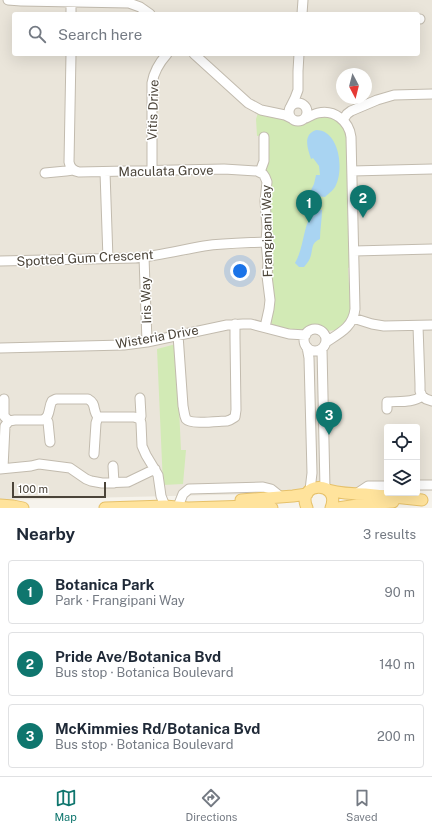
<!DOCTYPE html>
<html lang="en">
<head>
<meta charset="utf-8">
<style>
  :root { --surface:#fff; --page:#f2f2f3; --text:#1f2937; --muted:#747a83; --line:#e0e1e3; --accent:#0f766e }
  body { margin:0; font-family:"Public Sans",sans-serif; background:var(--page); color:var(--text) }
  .controls { position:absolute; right:12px; bottom:12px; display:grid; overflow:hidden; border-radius:4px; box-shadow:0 4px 16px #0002 }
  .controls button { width:36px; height:36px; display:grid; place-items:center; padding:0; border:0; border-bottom:1px solid var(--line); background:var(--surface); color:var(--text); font:20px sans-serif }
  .compass { position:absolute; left:336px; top:68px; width:36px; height:36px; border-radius:50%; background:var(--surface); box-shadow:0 4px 16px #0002; rotate:173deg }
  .scale { position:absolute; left:12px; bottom:10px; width:94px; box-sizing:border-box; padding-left:4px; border:2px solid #4b4439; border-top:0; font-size:11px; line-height:14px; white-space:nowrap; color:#4b4439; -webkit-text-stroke:3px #fff; paint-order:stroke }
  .you { position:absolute; left:240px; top:271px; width:14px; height:14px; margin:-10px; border:3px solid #fff; border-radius:50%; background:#1a73e8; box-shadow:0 0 0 6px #1a73e833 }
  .badge { display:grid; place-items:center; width:26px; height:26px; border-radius:50%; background:var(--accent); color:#fff; font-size:13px; font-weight:700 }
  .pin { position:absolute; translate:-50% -33px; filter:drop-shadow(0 1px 2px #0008) }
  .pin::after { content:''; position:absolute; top:21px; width:14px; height:12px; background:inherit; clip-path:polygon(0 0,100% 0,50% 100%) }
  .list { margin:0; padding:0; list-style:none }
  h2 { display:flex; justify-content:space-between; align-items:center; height:52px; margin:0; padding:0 16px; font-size:17px }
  h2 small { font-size:13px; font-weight:400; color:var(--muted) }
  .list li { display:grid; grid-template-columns:26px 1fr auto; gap:12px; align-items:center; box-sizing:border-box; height:64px; margin:0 8px 8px; padding:0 8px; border:1px solid var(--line); border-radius:4px }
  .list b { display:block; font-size:15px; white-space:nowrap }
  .list p { margin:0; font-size:13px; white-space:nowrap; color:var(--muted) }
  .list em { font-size:13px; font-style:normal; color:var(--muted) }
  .icon { flex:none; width:22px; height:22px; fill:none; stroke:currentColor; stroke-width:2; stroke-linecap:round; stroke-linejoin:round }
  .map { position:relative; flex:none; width:432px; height:508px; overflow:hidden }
  .search { position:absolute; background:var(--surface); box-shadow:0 4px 16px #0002; left:12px; right:12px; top:12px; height:44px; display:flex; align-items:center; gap:10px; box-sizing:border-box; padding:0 14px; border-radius:4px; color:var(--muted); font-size:15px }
  .sheet { height:268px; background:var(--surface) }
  nav { display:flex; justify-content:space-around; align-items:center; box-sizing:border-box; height:56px; border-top:1px solid var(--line); background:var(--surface); font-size:11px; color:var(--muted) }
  nav a { display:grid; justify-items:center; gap:2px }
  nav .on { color:var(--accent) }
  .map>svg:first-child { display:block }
  .residential { fill:#eae5da; fill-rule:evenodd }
  .green { fill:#d2eab5 }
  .water { fill:#a9d4f2 }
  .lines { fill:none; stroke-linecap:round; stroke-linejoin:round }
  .minor-casing { stroke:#c2bbae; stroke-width:11 }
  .major-casing { stroke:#e6c16a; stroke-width:13 }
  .minor { stroke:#fff; stroke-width:9 }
  .major { stroke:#ffe39c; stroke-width:11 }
  .labels { text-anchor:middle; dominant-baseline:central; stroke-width:3; stroke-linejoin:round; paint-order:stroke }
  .street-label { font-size:13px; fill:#4b4439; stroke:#fff }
</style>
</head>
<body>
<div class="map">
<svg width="432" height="508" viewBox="0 0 432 508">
  <rect width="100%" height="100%" fill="#f6f3ec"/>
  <!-- residential -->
  <path class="residential" d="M0,0h432v489l-15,1v-63h-30v64l-387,9zM14,14h404v40h-404zM342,74h24v24h-24z"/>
  <!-- green -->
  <path class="green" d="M258,113l9,4h16l13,6h4l11,-5 16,-2 10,4 7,7 3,13 -1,1v11l2,2v31l-1,1 1,45 2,3v33l-2,1 2,34 1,2 -1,11 -5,9 -8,6 -11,1 -11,-3 -14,4 -26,-6 -3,-2 -2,-3 2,-31 -7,-119 3,-10 -1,-26 -10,1 -1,-17z
    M176,344l5,106h5l-3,34 -20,1 -6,-136z"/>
  <!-- water -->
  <path class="water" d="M316,130c23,0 28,38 20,55 -2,5 -7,8 -11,12l-9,-1 -6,-4 4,-8 2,-9h4l-1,-9 -6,-8 -2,1c-3,-10 -9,-24 5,-29z
    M315,209l7,1c0,10 -2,19 -2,29 -9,4 -7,9 -9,16 -1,5 -4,8 -7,12h-5l-4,-4c10,-17 7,-38 20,-54z"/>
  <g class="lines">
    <defs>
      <path id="minor" d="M8,0l13,1 108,2 11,4 10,7
        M71,14v-12
        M302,14l1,-14
        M418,19h2
        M71,54l-2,108c1,6 4,9 10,10l145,-3 33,2 6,3 2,3 2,5 -2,19 2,26 -1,15 2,21 -1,13 3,24 -1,9 -4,18
        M194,54l54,49 13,7 24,5 6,3
        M289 112a9 9 0 1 1 18 0a9 9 0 1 1-18 0Z
        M291,106l4,-8 3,-8v-19l1,-17
        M306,118c4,-2 8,-4 12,-5 16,-4 31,8 33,24l4,172c-2,18 -15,24 -29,33
        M343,120l4,-6 4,-3 26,-11 17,-5 38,-1
        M152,171v-88c2,-12 7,-20 15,-29
        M352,171l80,-2
        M105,172l3,87
        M260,172l4,-11v-24
        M45,173l21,-2 7,-1
        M354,251l78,-2
        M144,257l3,85
        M0,261l135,-3c23,-2 46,-8 69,-12 21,-3 41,-3 62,-4
        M353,318l19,6 12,2 48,-1
        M418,326l2,58v7l2,5
        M304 340a11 11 0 1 1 22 0a11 11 0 1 1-22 0Z
        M178,335l5,71c1,4 1,9 3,13 5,6 33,2 41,2l3,-1 5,-3 1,-7 -1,-72v-14
        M307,347l2,11 3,115 -2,17
        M0,348l124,-3 23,-3 80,-17 16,-1h8l38,10 17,1
        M322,349l3,140
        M4,399v17l5,5
        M387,409v-7c12,-1 26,1 35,-6l4,3 6,2
        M46,419l2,3 2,20
        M140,419l1,-3 -1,-18
        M94,454l2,-31 2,-6
        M113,466l1,17
        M3,468l2,-42 4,-5 6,-1h27c9,-3 6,-12 10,-19l4,-2h32c9,5 4,11 10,18h36l6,2 1,4 1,23 4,9 12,20 3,21 4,10
        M0,469l31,-3 8,-2 31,4 16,11 5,2 11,2 26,-1 27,-13
        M417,485h15
        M356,494l12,-8h19
        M179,504l4,-10 6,-5 74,-2 8,2 10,8"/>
      <path id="major" d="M328,490c12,3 24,4 37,4l57,6
        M241,500l52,-4 14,-2
        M0,505l13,1 10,2
        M105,508l60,-2 23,2 62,-2 22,2
        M307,508c-12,-27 35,-28 24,0
        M338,508l26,-4 29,-2"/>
    </defs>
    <!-- minor casing -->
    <use href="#minor" class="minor-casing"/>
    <!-- major casing -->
    <use href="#major" class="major-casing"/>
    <!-- minor -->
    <use href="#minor" class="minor"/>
    <!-- major -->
    <use href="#major" class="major"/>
  </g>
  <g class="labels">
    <!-- street labels -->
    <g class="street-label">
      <text transform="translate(153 110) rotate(-88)">Vitis Drive</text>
      <text transform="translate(166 171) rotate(-1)">Maculata Grove</text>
      <text transform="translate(267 231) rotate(-91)">Frangipani Way</text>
      <text transform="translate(85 258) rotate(-3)">Spotted Gum Crescent</text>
      <text transform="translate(146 300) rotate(-92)">Iris Way</text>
      <text transform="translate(157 337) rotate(-10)">Wisteria Drive</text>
    </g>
  </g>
</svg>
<div class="controls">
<button><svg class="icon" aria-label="locate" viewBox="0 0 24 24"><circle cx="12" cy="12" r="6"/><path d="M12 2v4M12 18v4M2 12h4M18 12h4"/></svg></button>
<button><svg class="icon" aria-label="layers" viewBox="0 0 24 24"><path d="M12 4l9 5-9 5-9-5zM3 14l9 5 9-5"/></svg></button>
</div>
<svg class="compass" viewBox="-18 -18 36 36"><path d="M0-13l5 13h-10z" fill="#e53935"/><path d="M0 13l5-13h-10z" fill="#747a83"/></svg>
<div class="scale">100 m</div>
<div class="you"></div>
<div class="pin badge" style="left:309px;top:223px">1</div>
<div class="pin badge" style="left:363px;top:218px">2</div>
<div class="pin badge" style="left:329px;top:435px">3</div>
<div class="search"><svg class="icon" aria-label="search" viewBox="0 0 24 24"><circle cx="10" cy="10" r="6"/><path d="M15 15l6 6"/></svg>Search here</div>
</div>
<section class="sheet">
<h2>Nearby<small>3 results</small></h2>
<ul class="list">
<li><span class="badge">1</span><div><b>Botanica Park</b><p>Park · Frangipani Way</p></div><em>90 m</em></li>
<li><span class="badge">2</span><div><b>Pride Ave/Botanica Bvd</b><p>Bus stop · Botanica Boulevard</p></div><em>140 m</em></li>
<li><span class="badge">3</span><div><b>McKimmies Rd/Botanica Bvd</b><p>Bus stop · Botanica Boulevard</p></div><em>200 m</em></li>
</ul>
</section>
<nav>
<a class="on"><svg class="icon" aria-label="map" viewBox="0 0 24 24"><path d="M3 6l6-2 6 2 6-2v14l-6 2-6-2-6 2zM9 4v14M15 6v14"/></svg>Map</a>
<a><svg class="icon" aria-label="directions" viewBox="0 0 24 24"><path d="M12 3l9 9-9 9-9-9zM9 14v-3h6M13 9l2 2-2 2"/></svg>Directions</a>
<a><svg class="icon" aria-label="saved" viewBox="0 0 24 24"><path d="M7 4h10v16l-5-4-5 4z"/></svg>Saved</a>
</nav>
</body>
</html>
